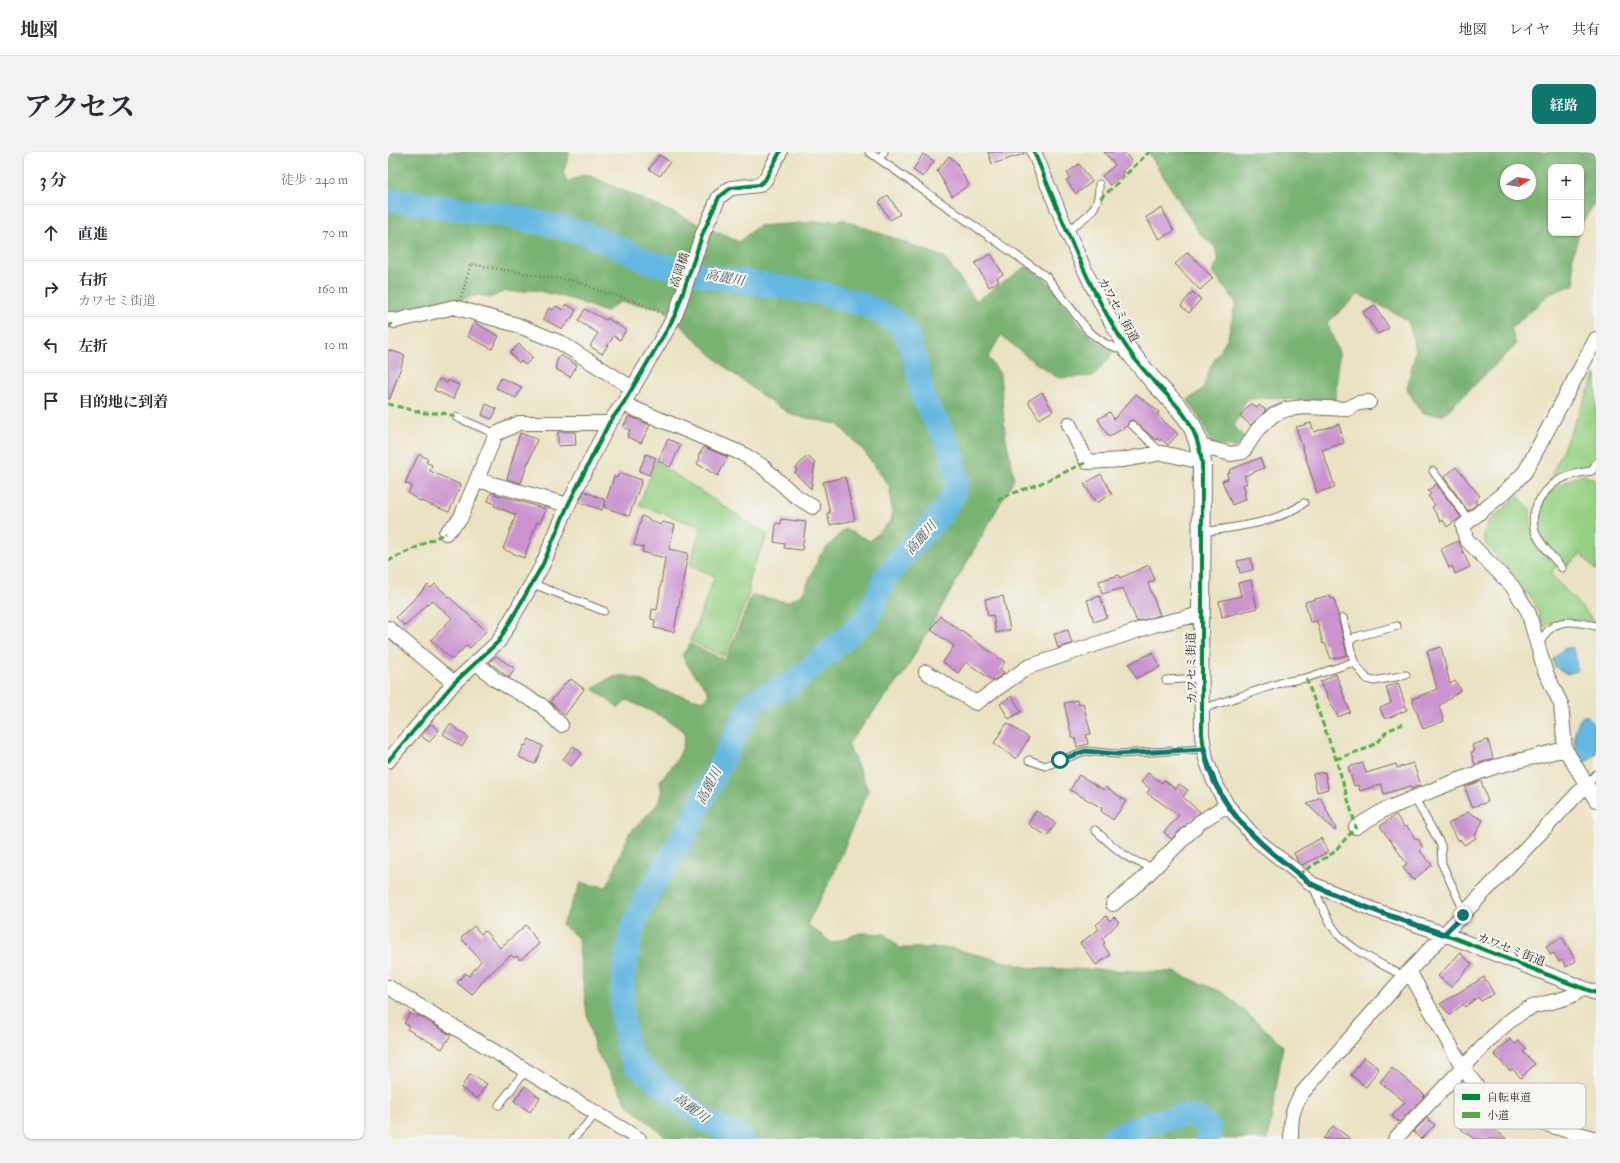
<!DOCTYPE html>
<html lang="ja">
<head>
<meta charset="utf-8">
<style>
  :root { --surface:#fff; --page:#f2f2f3; --text:#2b2b33; --muted:#7c7c81; --line:#e1e1e2; --accent:#0f766e }
  body { margin:0; font-family:"IM FELL Double Pica","Noto Serif JP",serif; background:var(--page); color:var(--text) }
  .controls { position:absolute; right:12px; top:12px; display:grid; overflow:hidden; border-radius:8px; box-shadow:0 1px 3px #0004 }
  .controls button { width:36px; height:36px; display:grid; place-items:center; padding:0; border:0; border-bottom:1px solid var(--line); background:var(--surface); color:var(--text); font:20px sans-serif }
  .compass { position:absolute; left:1112px; top:12px; width:36px; height:36px; border-radius:50%; background:var(--surface); box-shadow:0 1px 3px #0004; rotate:78deg }
  .stop { position:absolute; width:12px; height:12px; margin:-9px; border:3px solid #0f766e; border-radius:50%; background:#fff }
  .stop.end { background:#0f766e; border-color:#fff; box-shadow:0 1px 4px #0008 }
  .list { margin:0; padding:0; list-style:none }
  h2 { display:flex; justify-content:space-between; align-items:center; height:52px; margin:0; padding:0 16px; font-size:17px }
  h2 small { font-size:13px; font-weight:400; color:var(--muted) }
  .list li { display:grid; grid-template-columns:26px 1fr auto; gap:12px; align-items:center; box-sizing:border-box; height:56px; padding:0 16px; border-top:1px solid var(--line) }
  .list b { display:block; font-size:15px; white-space:nowrap }
  .list p { margin:0; font-size:13px; white-space:nowrap; color:var(--muted) }
  .list em { font-size:13px; font-style:normal; color:var(--muted) }
  .icon { flex:none; width:22px; height:22px; fill:none; stroke:currentColor; stroke-width:2; stroke-linecap:round; stroke-linejoin:round }
  .map { position:relative; flex:none; width:1208px; height:987px; overflow:hidden; border-radius:8px }
  header { display:flex; align-items:center; gap:24px; box-sizing:border-box; height:56px; padding:0 20px; background:var(--surface); border-bottom:1px solid var(--line) }
  header strong { font-size:19px }
  nav { display:flex; gap:22px; margin-inline-start:auto; font-size:14px }
  .intro { display:flex; align-items:center; justify-content:space-between; box-sizing:border-box; height:96px; padding:0 24px }
  h1 { margin:0; font-size:28px }
  .button { padding:10px 18px; border-radius:8px; background:var(--accent); color:#fff; font-size:14px; font-weight:700 }
  main { display:flex; gap:24px; padding:0 24px }
  aside { flex:1; background:var(--surface); border-radius:8px; box-shadow:0 1px 3px #0004 }
  .map>svg:first-child { display:block }
  .green { fill:#97d185; stroke:#697e52 }
  .forest { fill:#79b372; stroke:#5a6e48; fill-rule:evenodd }
  .water { fill:#64b7e0; stroke:#50707f }
  .lines { fill:none; stroke-linecap:round; stroke-linejoin:round }
  .river { stroke:#64b7e0; stroke-width:24 }
  .building { fill:#ca93cf }
  .service-casing { stroke:#786a57; stroke-width:9 }
  .minor-casing { stroke:#786a57; stroke-width:16 }
  .tertiary-casing { stroke:#786a57; stroke-width:20 }
  .path { stroke:#786a57; stroke-width:2.5; stroke-dasharray:1 3; stroke-linecap:butt }
  .service { stroke:#fff; stroke-width:7 }
  .minor { stroke:#fff; stroke-width:14 }
  .tertiary { stroke:#fff; stroke-width:18 }
  .quiet { stroke:#55ab43; stroke-width:3; stroke-dasharray:6 3; stroke-linecap:butt }
  .cycleway-casing { stroke:#f6f6f2; stroke-width:6 }
  .cycleway { stroke:#00873e; stroke-width:4 }
  .route { stroke:#0f766e; stroke-width:5 }
  .labels { text-anchor:middle; dominant-baseline:central; stroke-width:4; stroke-linejoin:round; paint-order:stroke }
  .street-label { font-size:12px; fill:#3b2a1e; stroke:#f6f6f2 }
  .water-label { font-size:13px; font-style:italic; fill:#495b62; stroke:#f6f6f2 }
  .key { fill:#f6f6f2; stroke:#beb9b2; stroke-width:1 }
  .key-label { font-size:11px; fill:#3b2a1e }
</style>
</head>
<body>
<header>
<strong>地図</strong>
<nav><a>地図</a><a>レイヤ</a><a>共有</a></nav>
</header>
<div class="intro"><h1>アクセス</h1><a class="button">経路</a></div>
<main>
<aside>
<h2>3 分<small>徒歩 · 240 m</small></h2>
<ul class="list">
<li><svg class="icon" aria-label="ahead" viewBox="0 0 24 24"><path d="M12 20V5M6 11l6-6 6 6"/></svg><div><b>直進</b></div><em>70 m</em></li>
<li><svg class="icon" aria-label="right" viewBox="0 0 24 24"><path d="M7 20v-9h11M14 6l5 5-5 5"/></svg><div><b>右折</b><p>カワセミ街道</p></div><em>160 m</em></li>
<li><svg class="icon" aria-label="left" viewBox="0 0 24 24"><path d="M17 20v-9H6M10 6l-5 5 5 5"/></svg><div><b>左折</b></div><em>10 m</em></li>
<li><svg class="icon" aria-label="arrive" viewBox="0 0 24 24"><path d="M6 21V4h12l-3 4 3 4H6"/></svg><div><b>目的地に到着</b></div></li>
</ul>
</aside>
<div class="map">
<svg width="1208" height="987" viewBox="0 0 1208 987">
  <rect width="100%" height="100%" fill="#f6f6f2"/>
  <filter id="ink" filterUnits="userSpaceOnUse"><feTurbulence type="fractalNoise" baseFrequency=".025" numOctaves="2"/><feDisplacementMap in="SourceGraphic" scale="8" xChannelSelector="R" yChannelSelector="G"/><feConvolveMatrix kernelMatrix="1 2 1 2 8 2 1 2 1" color-interpolation-filters="sRGB"/></filter>
  <filter id="wash" filterUnits="userSpaceOnUse"><feTurbulence type="fractalNoise" baseFrequency=".012" numOctaves="4" result="noise"/><feDisplacementMap in="SourceGraphic" scale="16" xChannelSelector="R" yChannelSelector="G"/><feGaussianBlur stdDeviation="0.9" result="paint"/><feColorMatrix in="noise" values="0 0 0 0 0 0 0 0 0 0 0 0 0 0 0 0 0 1.4 0 .05"/><feComposite in="paint" operator="in"/></filter>
  <g filter="url(#wash)">
    <rect width="100%" height="100%" fill="#eae2c2"/>
    <!-- green -->
    <path class="green" d="M1208,222v81l-6,13 -23,5 -18,8z
      M268,310l112,73 -16,34 -3,11v13l-25,63 -34,-15 25,-65 -26,-10 12,-39 -62,-22z
      M1195,323l13,5v91l-15,-17 -16,13c-8,-10 -19,-21 -25,-33 -2,-5 -2,-13 -2,-18 3,-24 24,-34 45,-41z
      M1130,344l12,13c-1,28 10,38 26,58l-6,6 44,48 -35,-2 -16,8 -9,-26 -48,-57 -3,-9 6,-14z"/>
    <!-- forest -->
    <path class="forest" d="M0,0h182l-7,20 4,10 19,-8 153,68 19,-16 86,-6 100,37 32,44 51,-35c6,4 12,8 18,13 24,22 36,64 71,71l-23,26 -35,2 -28,-19 -29,-24 -13,22 12,17 5,60 9,45 -110,194 -56,71 20,46 -35,85 -26,49 25,19 28,-10 25,1 15,14h50l80,20 144,4 50,21 59,52 -15,94h-600l-40,-34 -33,-56 -8,-34 -9,-77 -16,-14 19,-41 26,4 23,-55 26,-26 6,-11 -2,-14c14,-17 24,-26 25,-49l-22,-15 -36,-17 -8,8 -26,-19c33,-27 44,-6 77,4 11,3 22,5 33,8l6,-7c-7,-15 -21,-24 -27,-39l8,-11 35,16 27,-65 35,7 15,-7 19,-41 24,-25 25,12 22,-21 -2,-33 -26,-36 -27,-27 -45,-9 -27,-17 -41,-32 -62,-58 -42,-6 -15,10 -30,-12 -39,-10 -19,2 -12,-1 -15,7 -10,-3 -12,2 -14,6 -66,13z
      M760,0h448v48l-15,25v-58h-30v66h28l-7,26 3,25 -25,10 -39,34 5,17 -73,70 -21,-2 -15,-24 9,-40 -8,-29 -49,-26 -32,29 12,30 -4,52 -66,-8 -23,3 -12,26 10,11 -2,11 -31,-4 -6,-17 -17,-27 15,-11 8,-23 17,-29 8,-35 -24,-30 7,-12 -4,-13 -15,-13zM1118,18h24v24h-24z"/>
    <!-- water -->
    <path class="water" d="M1184,495l4,10 1,14 -10,3 -13,-8 -1,-7 10,-10z
      M1195,564h5l8,11v27l-10,7h-6c-8,-14 -8,-33 3,-45z"/>
    <g class="lines">
      <!-- river -->
      <path class="river" d="M0,48l121,16 71,16 40,16 28,14 64,15 110,16 42,12 25,12 16,14 10,27 8,39 29,55 5,26 -3,16 -13,20 -24,26 -32,38 -17,40 -76,66 -39,17 -71,138 -37,59 -14,34 -9,54v25l5,34 7,18 69,56 39,20
        M723,987c18,-9 65,-28 84,-22 5,1 11,8 15,12l-2,10"/>
    </g>
    <g id="blocks">
      <!-- building -->
      <path class="building" d="M600,0h36v2l-32,10z
        M716,0h20l8,10 -10,9 2,2 -14,12 -8,-9 13,-11z
        M535,2l11,7 -11,16 -10,-7z
        M271,3l11,7 -10,14 -11,-7z
        M561,4l9,8 -1,1 12,20 -17,11 -15,-25z
        M691,12l13,18 -16,12 -10,-14 4,-2 -3,-5z
        M500,43l12,19 -10,6 -11,-18z
        M774,56l12,23 -15,8 -13,-22z
        M800,100l25,26 -13,12 -25,-26z
        M603,102l12,20 -6,4 2,3 -10,6 -14,-24z
        M804,140l9,7 -12,14 -8,-7z
        M178,152l10,6 -5,9 -9,10 -19,-10 6,-11 4,2 3,-4 7,4z
        M987,153l14,23 -11,6 -15,-22z
        M197,157l21,11 1,-2 19,12 -6,10 -6,-4 -12,18 -12,-8 8,-13 -20,-12z
        M86,170l25,14 -7,13 -25,-13z
        M131,192l14,14 -8,7 -4,-4 -2,2 -9,-10z
        M0,198l17,5 -15,44h-2z
        M172,203l17,10 -7,12 -14,-8v-6z
        M113,226l21,9 -6,11 -20,-10z
        M51,227l8,4 1,-3 11,5 -6,14 -19,-9z
        M654,240l11,19 -14,8 -11,-18z
        M748,242l23,18 -2,3 21,19 -10,11 -7,-6 -1,2 -3,-3 -1,2 -23,-20 -4,1 -2,5 -18,11 -11,-18 12,-7 4,7z
        M863,251l6,5 2,-3 7,5 -15,15 -11,-9z
        M98,252l11,5 -5,10 -10,-4z
        M241,264l21,9 -9,18 -14,-6 3,-7 -7,-3z
        M923,271l3,9 25,-8 5,19 -22,7 13,37 -18,6 -21,-66z
        M170,280h17l1,13 -18,1z
        M132,281l17,6 -8,23h-1l-7,21 -14,-4z
        M280,287l13,6 -11,22 -12,-6z
        M316,295l24,10 -10,19 -21,-12 3,-6 -2,-2z
        M31,302l9,5 -2,3 6,3 -2,6 31,14 -12,27 -31,-12 -10,-7 4,-7 -7,-3z
        M258,302l10,4 -7,17 -10,-4z
        M419,304l8,7 -4,26 -16,-16 2,-3 -2,-1z
        M872,306l4,10 -20,8 3,7 -4,2 3,7 -2,1 2,6 -14,6 -10,-24 6,-2 -1,-5 3,-2 -1,-2z
        M1068,315l24,29 -5,5 2,3 -9,7 -24,-34z
        M231,320l23,8 -13,36 -25,-9 10,-30 3,1z
        M713,322l11,20 -16,9 -12,-19z
        M457,325l10,43 -25,5 -3,-12h3l-7,-31z
        M1048,332l25,33 -14,10 -4,-7 -2,2 -9,-15 3,-2 -7,-9 3,-2 -3,-3z
        M196,339l21,9 -3,10 -23,-8z
        M103,341l55,16 -6,14 -3,-1 -13,36 -21,-9 13,-34 -22,-9 1,-2 -7,-3z
        M254,364l18,9 2,-3 13,3 -6,24 19,4 -14,79 -20,-4 1,-8 -4,-1 1,-10 5,1 8,-52 -23,-6 1,-5 -9,-2z
        M393,367l25,3 -4,28 -18,-2 1,-4 -11,-2 2,-19 5,1z
        M1070,389l12,26 -15,7 -3,-8 -3,2 -8,-19z
        M863,406l2,12 -13,3 -3,-12z
        M761,413l6,15 -7,3 12,32 -23,7 -14,-34 -21,6 -3,-13 20,-6 1,3z
        M863,428l6,28 -35,9 -3,-16 22,-5 -3,-13z
        M47,432l51,47 -16,17 -3,-3 -15,15 -21,-20 21,-22 -20,-18 -27,26 -9,-9 32,-32 3,3z
        M942,443l1,4 3,-1 13,57 -16,4 -6,-16 -2,1 -6,-23 -7,1 -5,-20z
        M615,444l7,34 -14,3 -3,-18 -5,1 -3,-17z
        M712,444l7,21 -13,5 -7,-22z
        M552,464l65,46 -5,7 4,3 -1,2 -10,7 -27,-19 -8,11 -15,-11 11,-16 -23,-16z
        M680,478l4,14 -14,4 -4,-14z
        M1053,495l9,37 5,-3 6,9 -22,16 5,15 -21,8 -11,-30 25,-10 -10,-38z
        M765,500l7,15 -24,11 -7,-14z
        M108,504l19,13 -6,9 -20,-16z
        M948,522l14,38 -12,5 -18,-35z
        M183,527l13,10 -19,26 -15,-13 18,-22 2,1z
        M1010,531l9,27 -19,8h-4l-4,-10 11,-5 -5,-16z
        M624,544l9,16 -12,7 -9,-15z
        M689,548l1,4 5,-1 8,31 -5,1 2,9 -11,3 -2,-9h-3l-8,-35z
        M619,571l22,15 -13,21 -22,-16z
        M43,572l8,6 -10,12 -8,-6z
        M62,572l18,13 -6,10 -19,-13z
        M141,587l14,7 -8,18 -16,-7 5,-12 2,1z
        M1100,588l5,18 -18,7 -4,-13h3l-2,-7z
        M185,594l9,7 -11,13 -8,-7z
        M975,611l3,10 30,-9 1,4 16,-5 8,22 -10,4 -1,-3 -26,8 -3,-10 -21,7 -2,-6 -4,1 -6,-19z
        M937,620l3,17 -11,3 -4,-18z
        M760,621l14,10 2,-3 12,9 3,-5 9,6 -5,7 17,15 -29,27 -7,-7 15,-17 -32,-22 3,-5 -9,-6z
        M691,623l25,15 2,-3 20,14 -13,19 -12,-9 1,-3 -32,-18z
        M1093,629l7,21 -16,5 -7,-20z
        M932,645l16,32 -1,2 -28,-27z
        M648,659l20,12 -9,13 -19,-12z
        M1080,660l15,8 -8,16 1,2 -12,7 -4,-6 -1,2 -11,-17z
        M1008,663l8,12 3,-1 9,14 2,-1 5,9 -3,3 12,14 -19,15 -10,-12 4,-4 -27,-38z
        M933,686l7,14 -26,13 -4,-3 -4,-9z
        M718,764l4,5 4,-4 5,5 -17,17 3,4 -2,1 7,11 -14,10 -16,-22 19,-14 -3,-4z
        M138,773l13,19 -19,16 -3,-4 -3,2 -3,-3 -25,22 -14,18 -15,-12 8,-10 4,3 12,-15 -20,-23 13,-12 7,8 4,-3 15,17z
        M1174,785l14,24 -10,6 -4,-7 -3,2 -5,-9 -3,2 -5,-9z
        M1072,801l12,11 -21,23 -13,-11z
        M1096,825l10,17 -13,7 -3,-4 -13,10 -2,-3 -13,11 -10,-11z
        M22,861l6,5 2,-3 33,20 -9,14 -35,-20 2,-3 -5,-3z
        M1122,887l5,5 4,-3 7,7 -3,4 12,12 -14,14 -9,-9 -2,2 -16,-17z
        M976,905l15,12 -13,18 -15,-12z
        M1004,916l33,27 -26,27 -7,-6 13,-14 -25,-20z
        M82,922l17,10 -10,15 -16,-11z
        M137,934l15,12 -10,14 -16,-11z
        M1084,964l14,12 2,-3 19,14h-33l-13,-10z
        M1039,966l8,7 -14,14 -8,-7z
        M945,974l18,13h-28z"/>
    </g>
  </g>
  <g filter="url(#ink)">
    <use href="#blocks" fill-opacity="0" stroke="#786a57" stroke-width="1"/>
    <g class="lines">
      <defs>
        <path id="service" d="M481,0l178,125 42,55 17,12 11,4 9,-1
          M491,7l5,-7
          M679,79c20,-15 33,-20 32,-47
          M68,265l40,17
          M744,273l30,28
          M1045,319l36,49
          M814,380c34,-5 73,-8 102,-29
          M1174,416c-8,-10 -20,-21 -26,-34 -10,-24 10,-50 32,-58 8,-3 16,-4 24,-5l4,-8
          M145,432l71,27
          M955,466l6,24
          M1151,493c12,-28 31,-25 57,-19
          M966,510l13,17 7,2 32,-6
          M778,528l36,-2
          M814,557l81,-27 23,-4 48,-16 -5,-20 6,-5 42,-11
          M641,608l16,6 40,-15 32,3 87,-5
          M1199,632l9,-10
          M1027,647l26,46 1,19 23,49
          M707,678c20,18 32,31 58,37
          M925,734c7,16 13,33 24,47 15,18 47,32 68,44
          M111,953l27,-35
          M185,987l24,-26"/>
        <path id="minor" d="M646,0c28,66 54,134 92,195
          M0,167l7,2 59,-14 63,18 44,18 71,45
          M1208,187l-71,133 -19,19 -43,35 3,13 46,47 16,25 17,60 16,33 4,45 31,51
          M235,252l120,50 19,12 32,29 19,12
          M681,272l18,38 35,-2 40,-7 40,9
          M812,294l31,8 12,-2 15,-23 15,-14 14,-6 18,-2 42,2 11,-6 11,-1
          M90,328l90,25
          M58,381l14,-14 36,-85 23,-11h90
          M0,476l66,55
          M89,511l19,17 45,25 20,20
          M538,520l50,31 52,-36 126,-42 47,-11 1,121 4,24 8,22 13,24 30,35 55,44 62,26 70,24 152,59
          M0,609l66,-78 45,-42 43,-75 26,-61 41,-82 14,-19 45,-76 8,-15 27,-80 16,-36 12,-9 28,-3 6,-5 15,-28
          M968,675l28,-17 64,-26 46,-17 71,-18
          M725,752l28,-23 59,-59 27,-17
          M1021,819l54,97 23,31 22,14 88,26
          M0,835l251,152
          M903,987c0,-20 0,-28 11,-46l107,-122 178,-187
          M1007,987l102,-107c10,-9 21,-19 33,-24 17,-7 40,-7 52,-20"/>
        <path id="tertiary" d="M738,195c10,13 20,26 31,38 27,29 39,34 45,77l-1,152"/>
      </defs>
      <!-- service casing -->
      <use href="#service" class="service-casing"/>
      <!-- minor casing -->
      <use href="#minor" class="minor-casing"/>
      <!-- tertiary casing -->
      <use href="#tertiary" class="tertiary-casing"/>
      <!-- path -->
      <path class="path" d="M73,145l10,-33 74,13 31,4 23,10 35,10 28,12"/>
      <!-- service -->
      <use href="#service" class="service"/>
      <!-- minor -->
      <use href="#minor" class="minor"/>
      <!-- tertiary -->
      <use href="#tertiary" class="tertiary"/>
      <!-- quiet -->
      <path class="quiet" d="M712,46l9,-7 40,-39
        M0,175l7,-6
        M0,252l36,9h19l13,4
        M609,349l11,-6 31,-11 48,-22
        M0,409l58,-28
        M948,607l32,-11 11,-7 8,-10 16,-7
        M911,722l34,-21 23,-26 -20,-68 -30,-81"/>
      <defs>
        <path id="cycleway" d="M646,0c24,56 46,117 77,170 9,16 20,33 32,47 29,34 52,45 59,93v273c8,58 39,95 85,130 8,6 17,15 27,20 41,20 86,34 129,49 52,19 102,41 153,59
          M0,609l66,-78 45,-42 43,-75 26,-61 41,-82 14,-19 45,-76 8,-15 27,-80 16,-36 12,-9 28,-3 6,-5 15,-28"/>
      </defs>
      <!-- cycleway casing -->
      <use href="#cycleway" class="cycleway-casing"/>
      <!-- cycleway -->
      <use href="#cycleway" class="cycleway"/>
    </g>
  </g>
  <g class="lines" filter="url(#ink)">
    <!-- route -->
    <path class="route" d="M672,608l25,-9 32,3 87,-5c8,50 46,88 85,117 8,6 16,14 24,19 42,20 87,35 131,49l19,-19"/>
  </g>
  <g class="labels">
    <!-- street labels -->
    <g class="street-label">
      <text transform="translate(292 118) rotate(-71)">高岡橋</text>
      <text transform="translate(730 158) rotate(61)">カワセミ街道</text>
      <text transform="translate(804 516) rotate(-91)">カワセミ街道</text>
      <text transform="translate(1123 798) rotate(21)">カワセミ街道</text>
    </g>
    <!-- water labels -->
    <g class="water-label">
      <text transform="translate(337 126) rotate(10)">高麗川</text>
      <text transform="translate(533 386) rotate(-49)">高麗川</text>
      <text transform="translate(321 634) rotate(-63)">高麗川</text>
      <text transform="translate(303 956) rotate(37)">高麗川</text>
    </g>
  </g>
  <!-- legend -->
  <rect x="1066" y="931" width="132" height="46" rx="6" class="key"/>
  <rect x="1074" y="942" width="18" height="6" fill="#00873e"/>
  <rect x="1074" y="960" width="18" height="6" fill="#55ab43"/>
  <g class="key-label">
    <text x="1099" y="949">自転車道</text>
    <text x="1099" y="967">小道</text>
  </g>
</svg>
<div class="controls">
<button>+</button>
<button>−</button>
</div>
<svg class="compass" viewBox="-18 -18 36 36"><path d="M0-13l5 13h-10z" fill="#e53935"/><path d="M0 13l5-13h-10z" fill="#7c7c81"/></svg>
<div class="stop" style="left:672px;top:608px"></div>
<div class="stop end" style="left:1075px;top:763px"></div>
</div>
</main>
</body>
</html>
